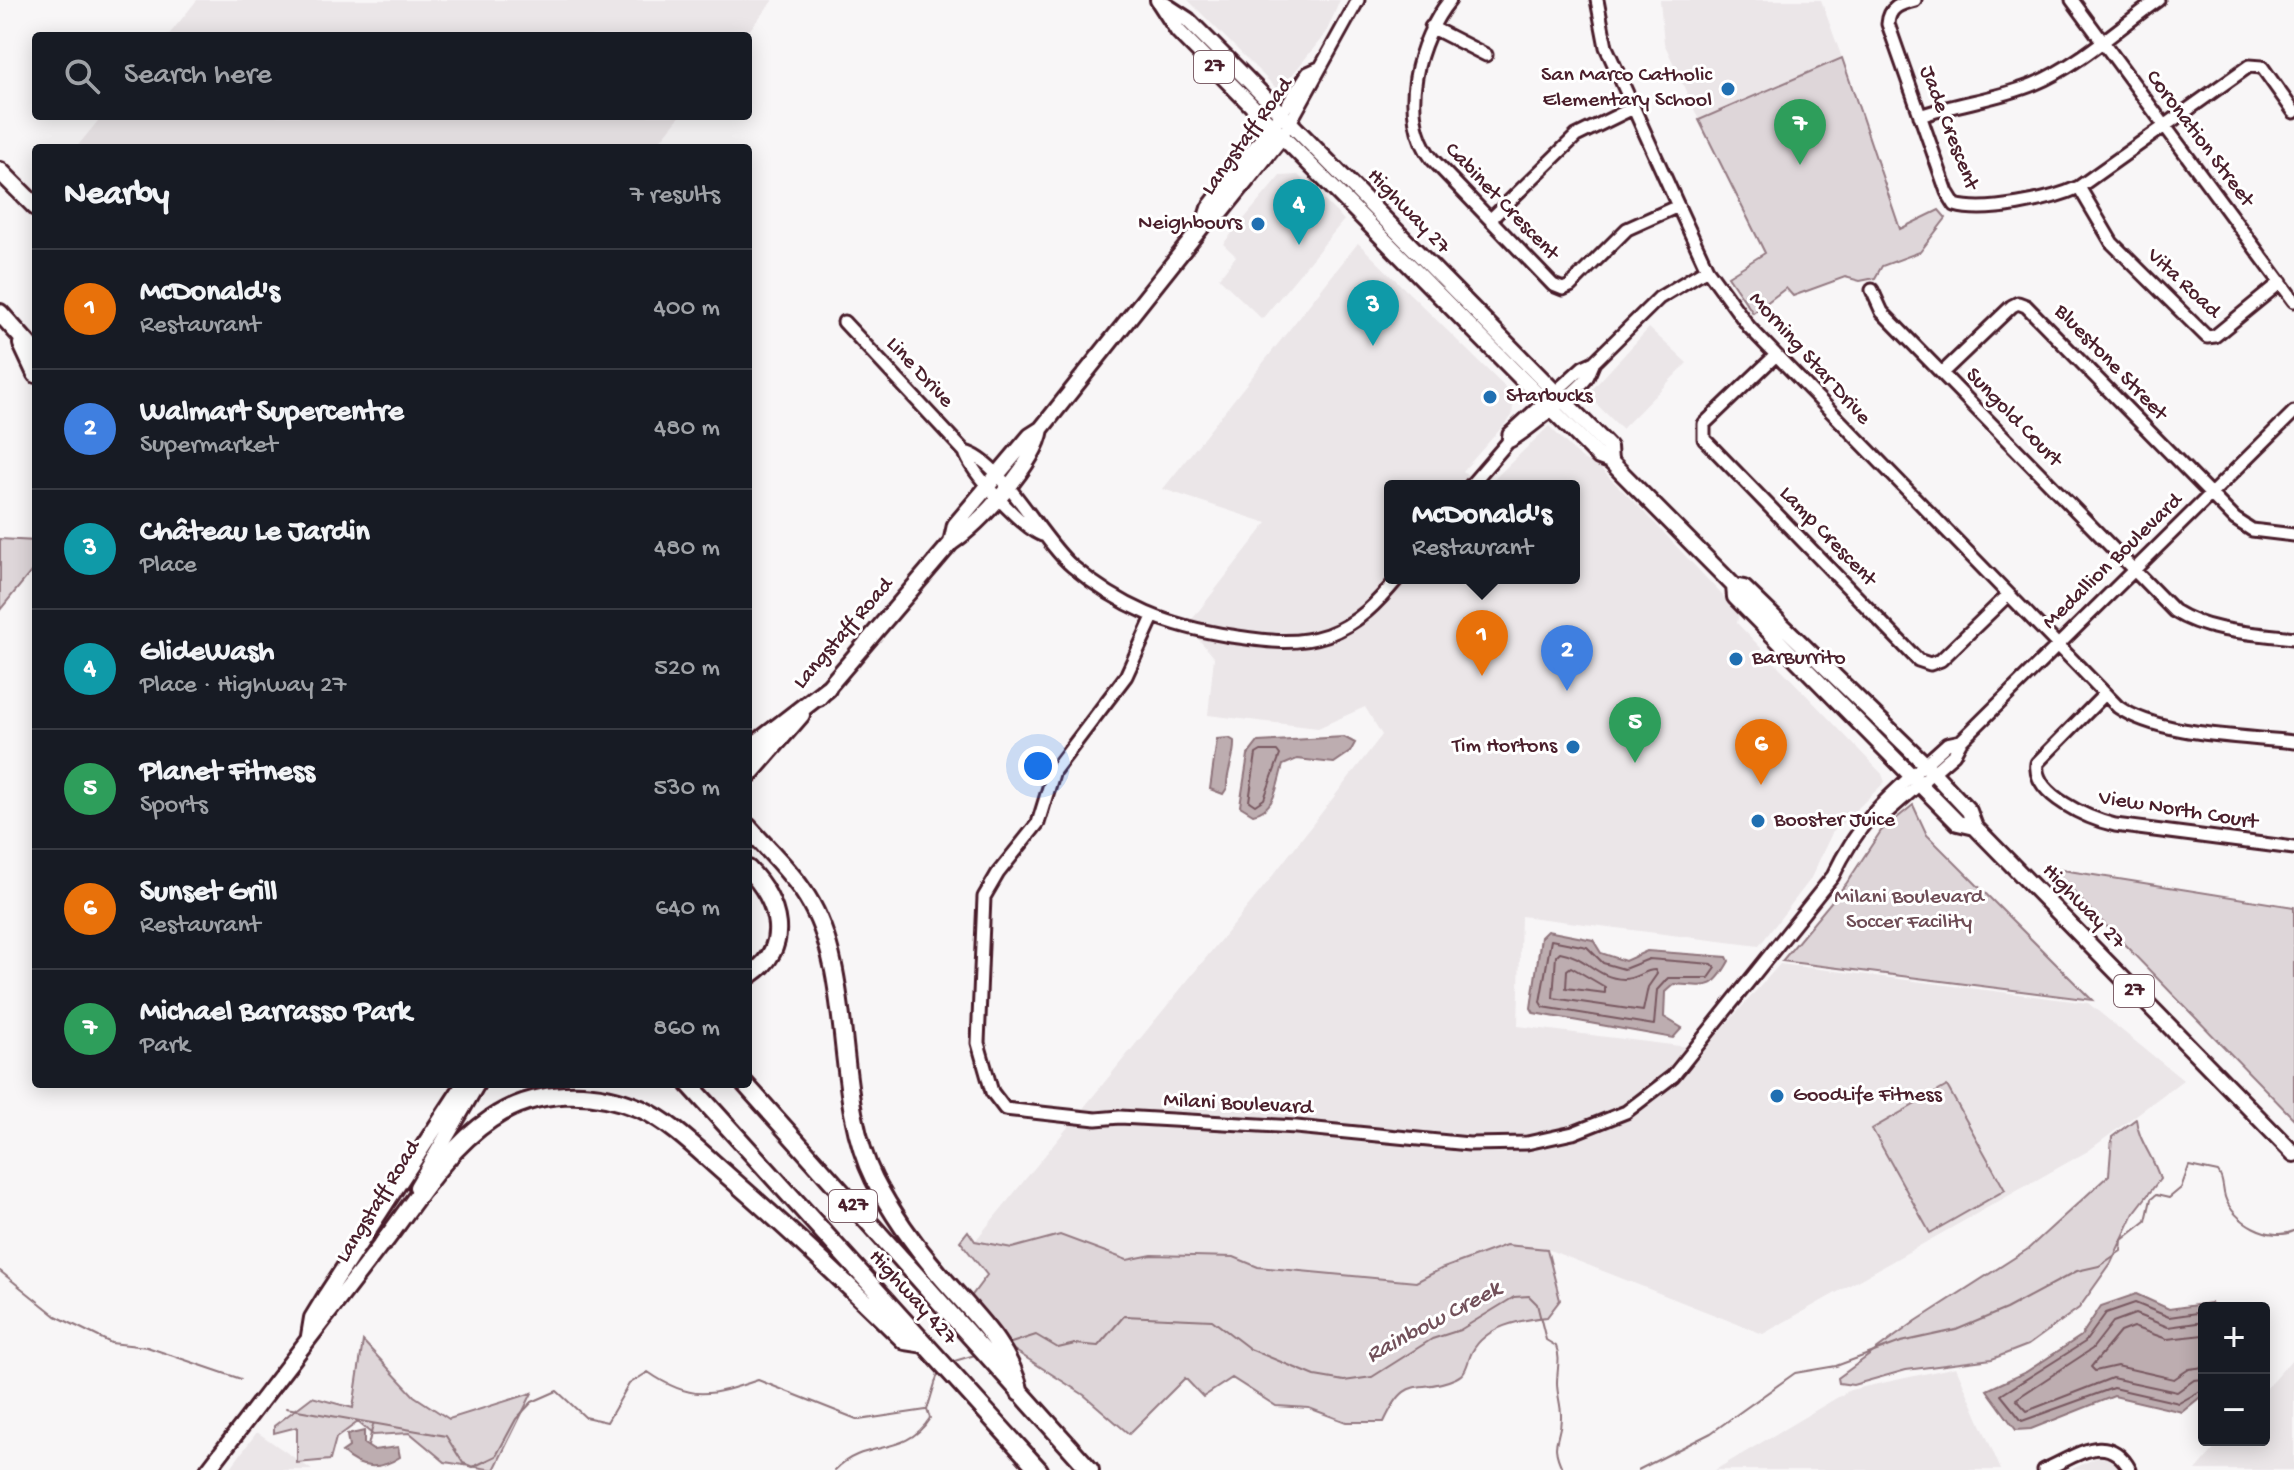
<!DOCTYPE html>
<html lang="en">
<head>
<meta charset="utf-8">
<style>
  :root { --surface:#171b24; --page:#20242c; --text:#f1f3f6; --muted:#9ea1a6; --line:#363941; --accent:#1f6fb2 }
  body { margin:0; font-family:"Gochi Hand",sans-serif; background:var(--page); color:var(--text) }
  .controls { position:absolute; right:24px; bottom:24px; display:grid; overflow:hidden; border-radius:8px; box-shadow:0 4px 20px #0003 }
  .controls button { width:72px; height:72px; display:grid; place-items:center; padding:0; border:0; border-bottom:2px solid var(--line); background:var(--surface); color:var(--text); font:40px sans-serif }
  .you { position:absolute; left:1038px; top:766px; width:28px; height:28px; margin:-20px; border:6px solid #fff; border-radius:50%; background:#1a73e8; box-shadow:0 0 0 12px #1a73e833 }
  .badge { display:grid; place-items:center; width:52px; height:52px; border-radius:50%; background:var(--accent); color:#fff; font-size:26px; font-weight:700 }
  .pin { position:absolute; translate:-50% -66px; filter:drop-shadow(0 2px 4px #0008) }
  .pin::after { content:''; position:absolute; top:42px; width:28px; height:24px; background:inherit; clip-path:polygon(0 0,100% 0,50% 100%) }
  .popup { position:absolute; left:1384px; top:480px; width:196px; height:104px; box-sizing:border-box; display:grid; place-content:center; border-radius:8px; background:var(--surface); filter:drop-shadow(0 2px 6px #0005); font-size:26px; white-space:nowrap; color:var(--muted) }
  .popup b { font-size:30px; color:var(--text) }
  .popup::after { content:''; position:absolute; left:50%; top:100%; margin-left:-16px; border:16px solid transparent; border-top-color:var(--surface) }
  .list { margin:0; padding:0; list-style:none }
  h2 { display:flex; justify-content:space-between; align-items:center; height:104px; margin:0; padding:0 32px; font-size:34px }
  h2 small { font-size:26px; font-weight:400; color:var(--muted) }
  .list li { display:grid; grid-template-columns:52px 1fr auto; gap:24px; align-items:center; box-sizing:border-box; height:120px; padding:0 32px; border-top:2px solid var(--line) }
  .list b { display:block; font-size:30px; white-space:nowrap }
  .list p { margin:0; font-size:26px; white-space:nowrap; color:var(--muted) }
  .list em { font-size:26px; font-style:normal; color:var(--muted) }
  .icon { flex:none; width:44px; height:44px; fill:none; stroke:currentColor; stroke-width:2; stroke-linecap:round; stroke-linejoin:round }
  .map { position:relative; flex:none; width:2294px; height:1470px; overflow:hidden }
  .search { position:absolute; background:var(--surface); box-shadow:0 4px 20px #0003; left:32px; top:32px; width:720px; height:88px; display:flex; align-items:center; gap:20px; box-sizing:border-box; padding:0 28px; border-radius:8px; color:var(--muted); font-size:30px }
  .panel { position:absolute; background:var(--surface); box-shadow:0 4px 20px #0003; left:32px; top:144px; width:720px; height:944px; border-radius:8px }
  .map>svg:first-child { display:block }
  .built { fill:#ebe6e8 }
  .green { fill:#ded6d9; stroke:#947a82; stroke-width:2 }
  .water { fill:#bdadb0; stroke:#8f747b; stroke-width:2 }
  .lines { fill:none; stroke-linecap:round; stroke-linejoin:round }
  .shore { stroke:#785860; stroke-width:2 }
  .stream { stroke:#8f747b; stroke-width:2 }
  .minor-casing { stroke:#4a1f2b; stroke-width:17 }
  .major-casing { stroke:#4a1f2b; stroke-width:20 }
  .highway-casing { stroke:#4a1f2b; stroke-width:22 }
  .minor { stroke:#fff; stroke-width:11 }
  .major { stroke:#fff; stroke-width:14 }
  .highway { stroke:#fff; stroke-width:16 }
  .poi-dot { fill:#1f6fb2; stroke:#fff; stroke-width:3 }
  .labels { text-anchor:middle; dominant-baseline:central; stroke-width:6; stroke-linejoin:round; paint-order:stroke }
  .shield { fill:#fff; stroke:#80626b; stroke-width:2 }
  .shield-label { font-size:20px; font-weight:bold; fill:#4a1f2b }
  .poi-label { font-size:22px; fill:#4a1f2b; stroke:#fff; text-anchor:start }
  .street-label { font-size:22px; fill:#4a1f2b; stroke:#fff }
  .park-label { font-size:22px; fill:#6f4d56; stroke:#fff }
  .water-label { font-size:24px; font-style:italic; fill:#72515a; stroke:#fff }
</style>
</head>
<body>
<div class="map">
<svg width="2294" height="1470" viewBox="0 0 2294 1470">
  <rect width="100%" height="100%" fill="#f8f6f7"/>
  <filter id="ink" filterUnits="userSpaceOnUse"><feTurbulence type="fractalNoise" baseFrequency=".0125" numOctaves="2"/><feDisplacementMap in="SourceGraphic" scale="16" xChannelSelector="R" yChannelSelector="G"/><feConvolveMatrix kernelMatrix="1 2 1 2 8 2 1 2 1" color-interpolation-filters="sRGB"/></filter>
  <g filter="url(#ink)">
    <!-- built -->
    <path class="built" d="M197,0h576l-28,36h-577z
      M1188,0h152l-14,33 -47,58z
      M1660,0h161l21,58 -143,62 -35,-77z
      M102,116h578l-26,32h-578z
      M1298,175l46,45 -82,99 -43,-41 17,-22 -13,-12 57,-68z
      M1358,243l156,153 -2,20 -49,55 18,15h-91v92h184v-92h-87l62,-60 33,33 15,6 52,52 90,96 -2,10 145,151 3,8 -53,51 -22,47 -51,66 -238,-30 -3,110 186,23 76,-85 308,39 95,77 -95,71 -325,183 -216,-85 -14,-1 -92,21 -24,13 -159,-15 -24,-10 -82,-2 -25,5 -67,-25 -48,13 -37,-7 292,-358 115,-148 -17,-28 -47,21 -110,-13 6,-58 -27,-31 80,-103 -104,-34z
      M1649,328l38,35 -65,66 -35,-34z
      M2294,1357v113h-98l26,-30h42v-49z
      M1956,1367l45,103h-286l135,-80z
      M257,1432l55,38h-83z
      M2098,1457l13,1 21,12h-62z"/>
    <!-- green -->
    <path class="green" d="M1842,58l58,171 39,-19 7,8 -26,34 -38,14 -7,12 -15,3 -15,-4 -52,19 -7,-8 -33,25 -25,-37 37,-23 -66,-133z
      M0,539l36,2v25l-36,44z
      M1913,805l14,30 165,165 -310,-39 64,-77 35,-53z
      M2050,868l244,39v212z
      M1947,1086l58,104 -75,43 -58,-104z
      M2136,1119c2,22 18,38 24,60l-26,34 -23,50 -32,45 -51,37 -36,14 -86,11 -53,15 -14,-2 -1,-5 78,-57 112,-72 81,-74 3,-38z
      M968,1231l7,10 37,7 48,-13 67,25 25,-5 82,2 24,10 158,15 25,-13 65,-24 41,4 13,51 -13,17c-28,3 -61,9 -75,35 -5,9 -4,21 -16,26 -39,18 -48,-8 -72,44h-38l-37,-14 -33,-2 -44,-28 -29,19 -18,-19 -56,56 -45,-39 -70,-45 -44,-52 17,-23 -27,-34z
      M363,1341l51,55 35,23 83,-26 -38,77 -49,-8 -35,-29 -37,2 -15,-13 -22,16 -6,22 -33,3v-36l-23,6v-7l38,-29 41,11z"/>
    <!-- water -->
    <path class="water" d="M1344,737l11,6 -5,9 -16,11 -37,-4 -14,6c-6,19 -7,45 -30,49l-13,-8 8,-51 10,-13z
      M1229,738l5,3c1,18 -8,30 -7,47l-4,6 -13,-5 7,-50z
      M1547,931l46,9 8,13 24,8 22,-10 80,6 2,4c-17,31 -22,25 -55,23l-9,8 -1,25 18,11 -9,10 -139,-25 -3,-5 10,-71z
      M2136,1294l33,15 41,-6 10,5h-16v86l-22,18 -68,-16 -83,33 -15,1 -29,-40 39,-18 55,-36 20,-30z
      M364,1431v13l9,6 25,-3 2,10c-20,13 -40,13 -58,-5l7,-5 -2,-12z"/>
    <g class="lines">
      <!-- shore -->
      <path class="shore" d="M1261,751h16l3,4 -16,44 -9,6 -6,-4 7,-47z
        M1551,940l36,7 16,16 21,6 25,-10 63,5 4,4 -7,10h-41l-11,12 -3,35 -111,-18 -3,-5z
        M1560,952c28,5 35,26 64,27 12,0 20,-9 31,-9l2,4 -9,13 -5,24 -90,-13 3,-42z
        M1571,967l34,20v6l-39,-5 1,-18z
        M2204,1312l-35,5 -34,-14 -29,10 -21,29 -84,53 21,26 91,-33 66,15 25,-14
        M2204,1322l-36,5 -33,-13 -22,8 -21,27 -76,50 11,12 85,-33 65,14 17,-12 10,-1
        M2204,1335l-37,4 -34,-12 -13,5 -29,35 4,4 22,-5 57,13 15,-10 15,-2"/>
      <!-- stream -->
      <path class="stream" d="M0,1271l56,45 55,27 36,4 94,32
        M1008,1344l28,-9 22,13 17,-4 23,2 26,-30 88,4 38,29 65,27 29,5 28,-4 60,-38 28,-9 54,-33 15,-1 8,8 9,36 10,6c5,13 1,23 1,37 0,11 4,22 4,32 1,25 -13,25 2,55
        M951,1362l24,-7
        M286,1408l160,28 17,27 10,4 23,-11 20,-37 16,-17 25,-11 28,26 22,5 22,-38 19,-12c43,30 63,24 110,8l101,40 67,-10
        M368,1446l5,-21
        M835,1470c30,-32 69,-11 95,-52l-3,-8 12,-40
        M1638,1470l73,-37 84,-60 41,-7 65,-24 55,-12 50,-21 71,-38 22,-5 22,-15 1,-11 24,-19 5,-22 5,-4 13,3 12,-10 8,-22 29,6c6,8 4,15 7,25 8,25 45,45 69,34"/>
      <defs>
        <path id="minor" d="M1450,0c-32,39 -53,115 -18,159l121,126 10,4 7,-3 57,-57 51,-23
          M1597,0l9,47 72,159 29,63 42,58 369,380c42,29 125,29 176,35
          M1915,0c-15,4 -26,7 -27,24l59,168 8,13c30,9 96,-5 124,-18l170,-121 13,1 32,45
          M2072,0l222,301
          M1431,27l55,28
          M1282,113l26,-40 11,-5
          M1920,116c37,-13 78,-17 114,-32 45,-19 84,-56 124,-84
          M1287,128l71,-128
          M2079,187l33,56 95,94 8,-1 66,-54
          M1491,219l85,-83 57,-28
          M1872,290l10,22 292,299c35,22 80,22 120,27
          M844,322l121,130c6,21 56,74 77,83
          M1774,357l-70,67v15l214,221 12,4 11,-4 66,-64
          M1942,373l70,-67 6,-3 8,3 209,213 17,11 42,5
          M1508,442l1,-8 74,-67 11,-5 65,-64 48,-29
          M965,452c36,8 77,89 107,114 50,42 96,60 159,70 34,5 63,10 96,-1 31,-11 51,-33 71,-57
          M1470,486l38,-44c6,0 72,-54 78,-63 3,-4 5,-11 8,-17
          M1153,617l-27,59 -72,95 -16,52 -40,50 -14,24 -6,146 14,49 13,17 91,10 24,-2 176,10 173,17 58,-1 46,-10 53,-21 47,-36 160,-200c30,-64 64,-86 114,-132l14,-3
          M2104,695l-67,68c-5,32 53,56 78,62l179,23
          M1872,816l13,-2 69,-60 7,-13 333,-329
          M2044,1470c33,-14 64,-41 86,0"/>
        <path id="major" d="M1158,0l20,31 421,426 11,4 124,125 10,2 181,176 44,47 6,16 319,327
          M1165,5l23,15 56,56 365,371 1,14
          M1204,224l5,-16 68,-88
          M951,543l4,-18 75,-89 11,-7 163,-205 14,-8 65,-81
          M1734,586l1,11 223,226 17,4
          M819,698l132,-155c28,-19 85,-80 90,-114
          M748,762l19,-11
          M748,777l54,-62
          M417,1187l60,-103
          M309,1336l3,-18 14,-23 138,-211
          M208,1470l182,-237"/>
        <path id="highway" d="M0,171l36,36
          M0,313l36,40
          M22,344l14,30
          M748,750l79,-61
          M748,827c20,23 43,44 59,70 49,78 25,198 67,282 17,33 41,67 65,95 31,37 71,71 81,119
          M748,869c31,31 46,80 0,107
          M689,1084l350,386
          M745,1084l345,386
          M384,1242c32,-42 62,-93 107,-123 44,-30 102,-31 150,-10 33,15 60,44 87,67 61,53 119,108 177,165l19,3"/>
      </defs>
      <!-- minor casing -->
      <use href="#minor" class="minor-casing"/>
      <!-- major casing -->
      <use href="#major" class="major-casing"/>
      <!-- highway casing -->
      <use href="#highway" class="highway-casing"/>
      <!-- minor -->
      <use href="#minor" class="minor"/>
      <!-- major -->
      <use href="#major" class="major"/>
      <!-- highway -->
      <use href="#highway" class="highway"/>
    </g>
  </g>
  <!-- markers -->
  <g class="poi-dot">
    <circle cx="1728" cy="89" r="8"/>
    <circle cx="1258" cy="224" r="8"/>
    <circle cx="1490" cy="397" r="8"/>
    <circle cx="1736" cy="659" r="8"/>
    <circle cx="1573" cy="747" r="8"/>
    <circle cx="1758" cy="821" r="8"/>
    <circle cx="1777" cy="1096" r="8"/>
  </g>
  <g class="labels">
    <!-- shield labels -->
    <g class="shield">
      <rect x="1194" y="51" width="40" height="32" rx="6"/>
      <rect x="2114" y="975" width="40" height="32" rx="6"/>
      <rect x="829" y="1190" width="48" height="32" rx="6"/>
    </g>
    <g class="shield-label">
      <text x="1214" y="67">27</text>
      <text x="2134" y="991">27</text>
      <text x="853" y="1206">427</text>
    </g>
    <!-- poi labels -->
    <g class="poi-label">
      <text x="1712" y="76" text-anchor="end">San Marco Catholic<tspan x="1712" dy="25">Elementary School</tspan></text>
      <text x="1242" y="224" text-anchor="end">Neighbours</text>
      <text x="1506" y="397">Starbucks</text>
      <text x="1752" y="659">BarBurrito</text>
      <text x="1557" y="747" text-anchor="end">Tim Hortons</text>
      <text x="1774" y="821">Booster Juice</text>
      <text x="1793" y="1096">GoodLife Fitness</text>
    </g>
    <!-- street labels -->
    <g class="street-label">
      <text transform="translate(1948 128) rotate(69)">Jade Crescent</text>
      <text transform="translate(1248 137) rotate(-54)">Langstaff Road</text>
      <text transform="translate(2199 139) rotate(53)">Coronation Street</text>
      <text transform="translate(1501 202) rotate(46)">Cabinet Crescent</text>
      <text transform="translate(1408 212) rotate(46)">Highway 27</text>
      <text transform="translate(2183 284) rotate(43)">Vita Road</text>
      <text transform="translate(1809 359) rotate(48)">Morning Star Drive</text>
      <text transform="translate(2110 363) rotate(46)">Bluestone Street</text>
      <text transform="translate(919 373) rotate(47)">Line Drive</text>
      <text transform="translate(2013 418) rotate(46)">Sungold Court</text>
      <text transform="translate(1827 537) rotate(46)">Lamp Crescent</text>
      <text transform="translate(2113 562) rotate(-44)">Medallion Boulevard</text>
      <text transform="translate(844 634) rotate(-49)">Langstaff Road</text>
      <text transform="translate(2178 811) rotate(9)">View North Court</text>
      <text transform="translate(2083 907) rotate(46)">Highway 27</text>
      <text transform="translate(1238 1105) rotate(3)">Milani Boulevard</text>
      <text transform="translate(379 1202) rotate(-58)">Langstaff Road</text>
      <text transform="translate(912 1298) rotate(48)">Highway 427</text>
    </g>
    <!-- park labels -->
    <g class="park-label">
      <text x="1909" y="898">Milani Boulevard<tspan x="1909" dy="25">Soccer Facility</tspan></text>
    </g>
    <!-- water labels -->
    <g class="water-label">
      <text transform="translate(1434 1323) rotate(-28)">Rainbow Creek</text>
    </g>
  </g>
</svg>
<div class="controls">
<button>+</button>
<button>−</button>
</div>
<div class="you"></div>
<div class="pin badge" style="left:1482px;top:676px;background:#e8710a">1</div>
<div class="popup"><b>McDonald's</b>Restaurant</div>
<div class="pin badge" style="left:1567px;top:691px;background:#3f7fe0">2</div>
<div class="pin badge" style="left:1373px;top:346px;background:#0f9aa8">3</div>
<div class="pin badge" style="left:1299px;top:245px;background:#0f9aa8">4</div>
<div class="pin badge" style="left:1635px;top:763px;background:#2e9e5b">5</div>
<div class="pin badge" style="left:1761px;top:785px;background:#e8710a">6</div>
<div class="pin badge" style="left:1800px;top:165px;background:#2e9e5b">7</div>
<div class="search"><svg class="icon" aria-label="search" viewBox="0 0 24 24"><circle cx="10" cy="10" r="6"/><path d="M15 15l6 6"/></svg>Search here</div>
<section class="panel">
<h2>Nearby<small>7 results</small></h2>
<ul class="list">
<li><span class="badge" style="background:#e8710a">1</span><div><b>McDonald's</b><p>Restaurant</p></div><em>400 m</em></li>
<li><span class="badge" style="background:#3f7fe0">2</span><div><b>Walmart Supercentre</b><p>Supermarket</p></div><em>480 m</em></li>
<li><span class="badge" style="background:#0f9aa8">3</span><div><b>Château Le Jardin</b><p>Place</p></div><em>480 m</em></li>
<li><span class="badge" style="background:#0f9aa8">4</span><div><b>GlideWash</b><p>Place · Highway 27</p></div><em>520 m</em></li>
<li><span class="badge" style="background:#2e9e5b">5</span><div><b>Planet Fitness</b><p>Sports</p></div><em>530 m</em></li>
<li><span class="badge" style="background:#e8710a">6</span><div><b>Sunset Grill</b><p>Restaurant</p></div><em>640 m</em></li>
<li><span class="badge" style="background:#2e9e5b">7</span><div><b>Michael Barrasso Park</b><p>Park</p></div><em>860 m</em></li>
</ul>
</section>
</div>
</body>
</html>
